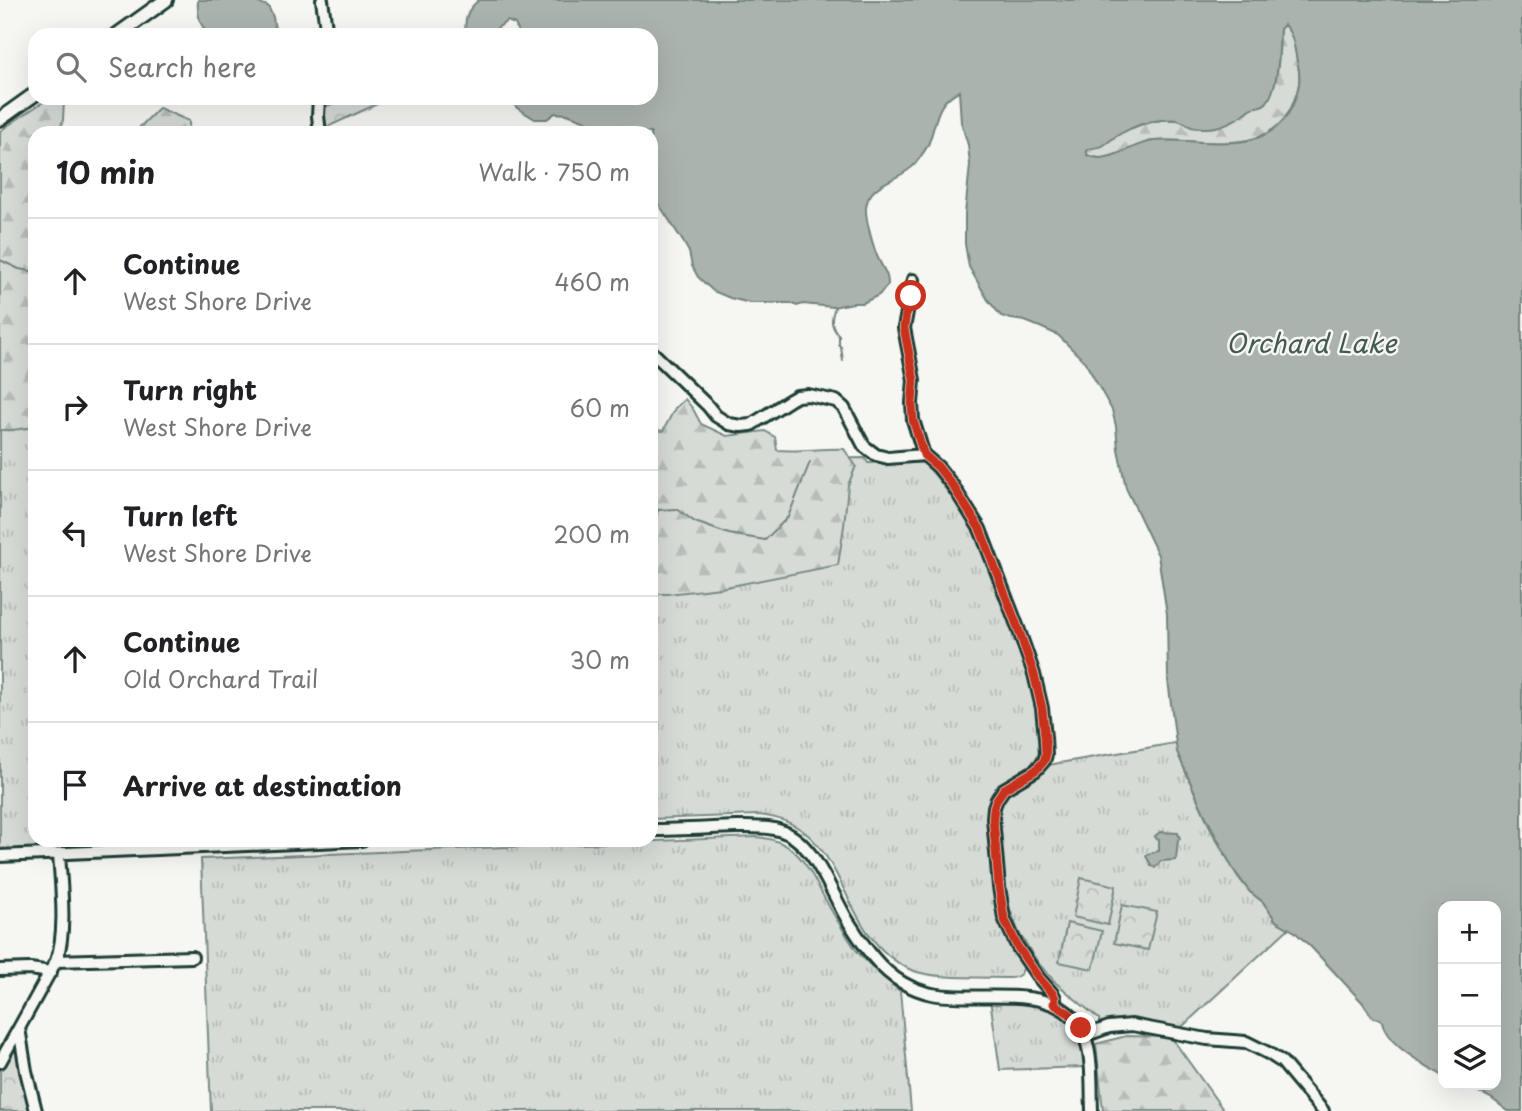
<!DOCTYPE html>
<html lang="en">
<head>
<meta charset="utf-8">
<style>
  :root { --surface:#fff; --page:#f6f6f6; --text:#202124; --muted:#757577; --line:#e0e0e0 }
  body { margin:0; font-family:"Playpen Sans",sans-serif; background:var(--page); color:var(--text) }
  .controls { position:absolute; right:21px; bottom:21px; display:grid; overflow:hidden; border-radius:14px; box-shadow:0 7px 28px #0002 }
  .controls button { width:63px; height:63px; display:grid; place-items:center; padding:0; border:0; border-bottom:2px solid var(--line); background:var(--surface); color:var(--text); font:35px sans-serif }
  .stop { position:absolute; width:21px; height:21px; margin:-16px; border:5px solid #c8321e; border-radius:50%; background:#fff }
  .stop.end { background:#c8321e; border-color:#fff; box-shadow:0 2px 7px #0008 }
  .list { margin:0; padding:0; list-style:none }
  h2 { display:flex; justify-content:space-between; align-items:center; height:91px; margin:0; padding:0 28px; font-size:30px }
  h2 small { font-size:23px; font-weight:400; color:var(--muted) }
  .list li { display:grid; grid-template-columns:46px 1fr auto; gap:21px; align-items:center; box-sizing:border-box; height:126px; padding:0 28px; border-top:2px solid var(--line) }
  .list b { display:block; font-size:26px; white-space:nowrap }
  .list p { margin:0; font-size:23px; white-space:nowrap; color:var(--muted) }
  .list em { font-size:23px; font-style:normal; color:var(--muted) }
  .icon { flex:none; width:38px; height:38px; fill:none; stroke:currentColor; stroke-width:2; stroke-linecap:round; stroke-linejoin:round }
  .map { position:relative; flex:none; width:1522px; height:1111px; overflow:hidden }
  .search { position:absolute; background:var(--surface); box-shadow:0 7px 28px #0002; left:28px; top:28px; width:630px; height:77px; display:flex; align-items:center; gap:18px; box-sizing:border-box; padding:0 24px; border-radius:21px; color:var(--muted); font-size:26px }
  .panel { position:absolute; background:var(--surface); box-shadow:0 7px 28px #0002; left:28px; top:126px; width:630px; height:721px; border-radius:21px }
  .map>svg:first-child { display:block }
  .grass { fill:url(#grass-tufts); stroke:#7a8c85; stroke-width:2 }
  .forest { fill:url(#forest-firs); stroke:#7a8c85; stroke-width:2 }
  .park { fill:url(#park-crowns); stroke:#7a8c85; stroke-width:2 }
  .water { fill:#aab3ae; stroke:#72847d; stroke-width:2; fill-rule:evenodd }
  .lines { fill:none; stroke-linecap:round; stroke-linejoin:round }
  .stream { stroke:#72847d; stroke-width:2 }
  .minor-casing { stroke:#1f3d34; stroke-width:16 }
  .major-casing { stroke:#1f3d34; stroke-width:18 }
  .minor { stroke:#f6f6f2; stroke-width:10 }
  .major { stroke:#f6f6f2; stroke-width:12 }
  .route { stroke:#c8321e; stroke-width:9 }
  .labels { text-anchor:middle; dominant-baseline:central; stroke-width:5; stroke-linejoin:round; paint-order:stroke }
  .water-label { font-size:26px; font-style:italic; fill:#425a52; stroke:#f6f6f2 }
</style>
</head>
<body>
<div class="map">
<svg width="1522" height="1111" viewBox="0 0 1522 1111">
  <defs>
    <pattern id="grass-tufts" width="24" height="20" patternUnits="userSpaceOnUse" patternTransform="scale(1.75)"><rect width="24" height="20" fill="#d6dbd6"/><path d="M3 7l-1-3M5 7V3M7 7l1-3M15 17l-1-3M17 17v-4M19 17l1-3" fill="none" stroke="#b7bdb8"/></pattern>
    <pattern id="forest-firs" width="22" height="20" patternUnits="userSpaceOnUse" patternTransform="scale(1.75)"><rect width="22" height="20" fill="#d6dbd6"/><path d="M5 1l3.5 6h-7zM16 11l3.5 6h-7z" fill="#b7bdb8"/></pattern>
    <pattern id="park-crowns" width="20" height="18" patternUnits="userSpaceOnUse" patternTransform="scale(1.75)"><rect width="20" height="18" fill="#d6dbd6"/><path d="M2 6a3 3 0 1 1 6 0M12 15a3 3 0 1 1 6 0" fill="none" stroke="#b7bdb8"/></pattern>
  </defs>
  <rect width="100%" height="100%" fill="#f6f6f2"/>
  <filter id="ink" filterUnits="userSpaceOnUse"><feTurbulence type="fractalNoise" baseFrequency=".0143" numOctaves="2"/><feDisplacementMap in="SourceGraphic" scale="14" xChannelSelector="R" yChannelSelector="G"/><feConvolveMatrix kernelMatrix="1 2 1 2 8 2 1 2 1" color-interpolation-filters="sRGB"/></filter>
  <g filter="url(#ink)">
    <!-- grass -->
    <path class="grass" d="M35,369v471h165v8l-200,6v-483z
      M865,458l3,5 56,-1c18,21 36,44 49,69 16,30 27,63 38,94 12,33 33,84 30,119 -3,27 -28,27 -43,44 -15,17 -8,36 -7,56 1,13 -1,25 1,38 3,30 19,57 32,84 -2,8 -5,11 -13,12 -28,-1 -78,2 -102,-9 -77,-37 -57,-147 -152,-154l-106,4v-358z
      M1176,743l3,13 33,76 26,45 12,15 13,10 13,19 13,7 -118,109 -8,-4 -64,-7v-7l-43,-36 -17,-19 -20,-31 -14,-37 -4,-19v-35l-3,-23 1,-9 7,-16 42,-29z
      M756,837c42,3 51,29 69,62 9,17 20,34 31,51 12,15 29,28 44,41l11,120h-700l-10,-252z
      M990,999l54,3 38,28 3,37 -85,3z"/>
    <!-- forest -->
    <path class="forest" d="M1284,25c11,10 11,26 14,40 3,14 1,23 -4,36 -23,60 -92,36 -140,40 -22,2 -46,25 -67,14v-5l6,-3 8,-1 19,-13 20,-8 21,-5h19l11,7 6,1 29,-5 20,-10 7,-6 13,-4c14,-21 13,-51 14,-75z
      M49,98h14l1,2 -1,20 -4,13h-24v294l-23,3h-12v-299z
      M159,108l30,13v12h-55z
      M685,399l8,10 8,15 26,12 38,-5 10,6 2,13c23,2 45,-2 67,-1l12,17 -8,19 -4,41 -6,39 -117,23 -53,6h-17v-56l7,-28 -7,-13v-68l12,2 12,-23z
      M1126,1036l45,1 53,74h-121l-7,-67z"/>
    <!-- park -->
    <path class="park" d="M347,98h43l-67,31 -1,-21z
      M1081,878l35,8 -8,39 -35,-8z
      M1122,905l35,7 -9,38 -34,-7z
      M1067,923l35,8 -9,38 -34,-7z
      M13,1043l5,1v11l13,56h-31v-43z"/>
    <!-- water -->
    <path class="water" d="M198,0h51l19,6 5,11 3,18h-67c-10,-11 -12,-20 -11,-35z
      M479,0h1043v1111h-14l-17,-13 -26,-13h31v-179h-53v170c-18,-12 -58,-31 -61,-55l-2,-2 -7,-1 -11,-16 -50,-54 -17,-16 -19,-11 -13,-19 -13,-10 -17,-23 -30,-58 -26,-59 -9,-72 -1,-66 -9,-59 -32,-67 -8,-39 -2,-23 -4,-16 -27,-48 -27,-27 -18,-8 -15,-6 -14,-2 -10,-3 -13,-16 -19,-33 -4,-23v-30l5,-49 -2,-20 -7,-23 -2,-31c-24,11 -22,32 -31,54 -3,6 -8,12 -12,18 -14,18 -48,18 -50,45 -1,10 8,43 13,52 5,11 9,13 9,25l-9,10 -16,8h-10l-20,4 -30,-3 -6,2 -6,-3h-41l-20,-5 -17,-7 -15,-14 -6,-11 -3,-14 -5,-9 -33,-51v-59h-50l-15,-12 -19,-7 -12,-1 -8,6h-12l-18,-11 -8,-10h142v-63h-131l-5,-11 -8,-3 -11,8 -3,6h-27c-2,-15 0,-25 13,-35zM1284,25c11,10 10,26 14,40 3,14 1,23 -4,37 -23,59 -92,35 -140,39 -22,2 -46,25 -67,14v-5c6,-3 9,-1 15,-4 6,-3 12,-9 18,-12 12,-7 27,-13 41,-14 5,0 12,-1 16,0 9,2 14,8 26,8 15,1 33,-7 44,-17 6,-6 13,-2 19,-8 13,-14 13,-56 14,-74z
      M1160,832l18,1 2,6 -2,1 -2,20 -15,1 -6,7 -4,-3 -5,-9 1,-2 12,-3v-11l-3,-1 -1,-3z"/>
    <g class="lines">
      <!-- stream -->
      <path class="stream" d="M0,260l19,9 16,3
        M835,307c-5,14 -4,19 4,29v9l2,2 2,14
        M658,510l19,-1 18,13 34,12 36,6 23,-23 22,-55"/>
      <defs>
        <path id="minor" d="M322,0l5,35
          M319,98l-1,18 2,17
          M913,280l-9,48 10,52 -2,23 1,17 11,35 14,12 15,19 27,43 38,99 16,46 8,34 3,29 1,18 -2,6 -8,9 -32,19 -7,10 -3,8 -1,11 6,69 5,31 13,28 21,31 15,17 2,4 -1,6
          M651,351l57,55 8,10 13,8 12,2 10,-1 39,-25 7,-4 11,-1 28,6 8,7 20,38 12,9 12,3 36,-3
          M651,830c28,0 57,-2 85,-3 13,0 29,-1 42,3 37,9 53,65 72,94 14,22 30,46 53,59 9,5 19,9 29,11 48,10 131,-16 153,43 8,23 6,50 7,74
          M0,856l362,-16
          M56,961l136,-4
          M0,970l30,-1 21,3
          M1084,1036l25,-9 23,-2 75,14 39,3 22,11 14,9 41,49
          M0,1062l19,-34
          M36,1111l-10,-40 -7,-43 37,-67c11,-29 5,-75 3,-107"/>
        <path id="major" d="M117,35l49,-35
          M0,119l35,-25"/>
      </defs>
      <!-- minor casing -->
      <use href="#minor" class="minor-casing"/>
      <!-- major casing -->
      <use href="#major" class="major-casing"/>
      <!-- minor -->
      <use href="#minor" class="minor"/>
      <!-- major -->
      <use href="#major" class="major"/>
    </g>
  </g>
  <g class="lines" filter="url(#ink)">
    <!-- route -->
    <path class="route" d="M911,296l-4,10 -3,22 10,52 -2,23 1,17 11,35 14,12 15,19 27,43 38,99 16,46 8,34 3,29 1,18 -2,6 -8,9 -32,19 -7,10 -3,8 -1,11 6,69 5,31 13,28 21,31 15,17 2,4 -1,6 16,10 11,14"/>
  </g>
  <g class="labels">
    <!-- water labels -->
    <g class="water-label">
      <text x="1311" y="342">Orchard Lake</text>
    </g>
  </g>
</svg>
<div class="controls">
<button>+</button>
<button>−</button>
<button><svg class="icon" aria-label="layers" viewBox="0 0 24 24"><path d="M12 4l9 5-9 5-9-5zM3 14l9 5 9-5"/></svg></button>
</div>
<div class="stop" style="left:911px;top:296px"></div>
<div class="stop end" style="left:1081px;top:1028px"></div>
<div class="search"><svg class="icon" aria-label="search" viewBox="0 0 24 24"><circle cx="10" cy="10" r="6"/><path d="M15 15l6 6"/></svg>Search here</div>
<section class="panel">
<h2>10 min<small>Walk · 750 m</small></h2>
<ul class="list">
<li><svg class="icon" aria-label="ahead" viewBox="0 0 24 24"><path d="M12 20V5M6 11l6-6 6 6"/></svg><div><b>Continue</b><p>West Shore Drive</p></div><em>460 m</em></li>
<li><svg class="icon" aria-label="right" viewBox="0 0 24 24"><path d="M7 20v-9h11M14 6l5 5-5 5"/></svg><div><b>Turn right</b><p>West Shore Drive</p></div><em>60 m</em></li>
<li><svg class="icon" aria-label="left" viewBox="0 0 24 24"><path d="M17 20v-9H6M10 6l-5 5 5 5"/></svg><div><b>Turn left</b><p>West Shore Drive</p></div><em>200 m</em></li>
<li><svg class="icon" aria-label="ahead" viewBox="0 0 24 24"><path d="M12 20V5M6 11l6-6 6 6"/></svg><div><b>Continue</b><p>Old Orchard Trail</p></div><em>30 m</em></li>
<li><svg class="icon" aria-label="arrive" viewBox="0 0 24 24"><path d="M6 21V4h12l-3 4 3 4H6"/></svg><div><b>Arrive at destination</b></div></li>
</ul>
</section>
</div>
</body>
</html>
